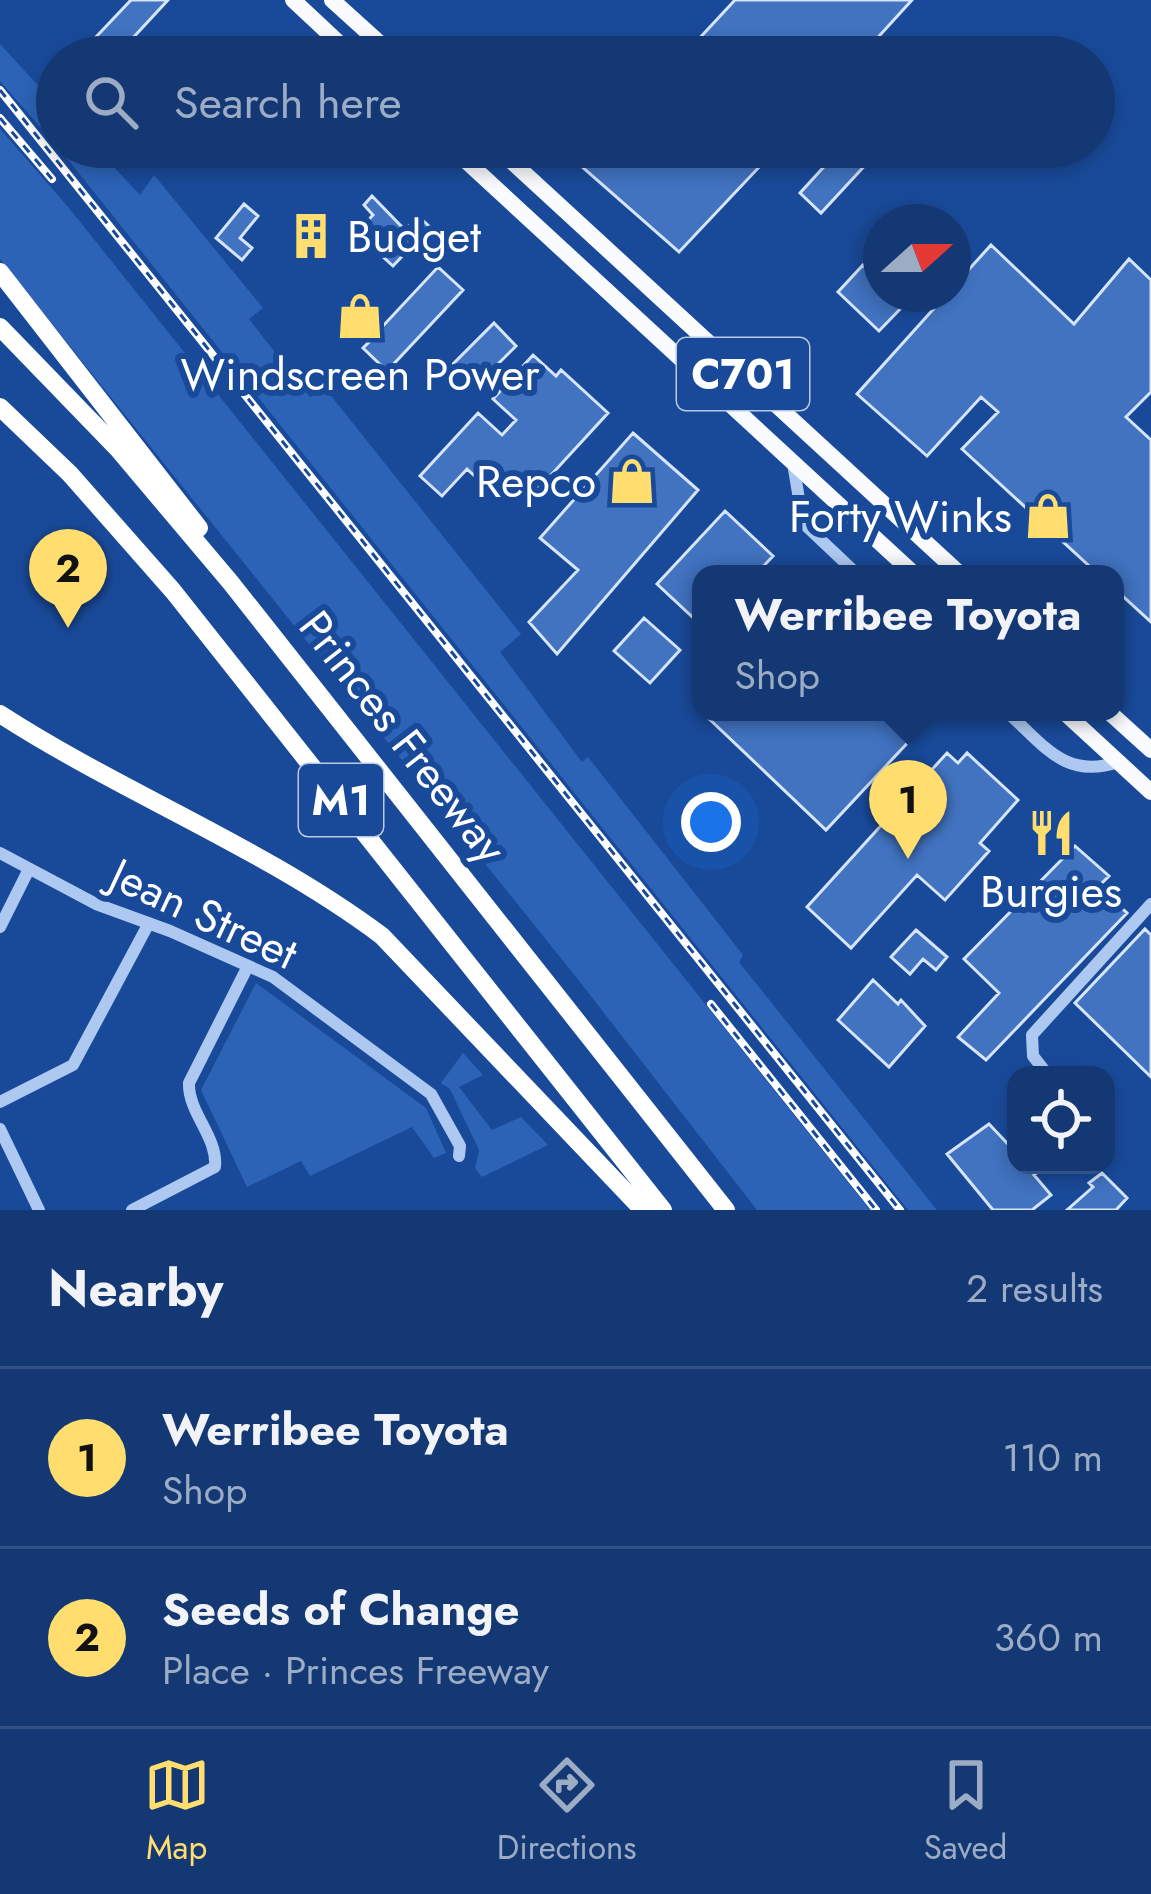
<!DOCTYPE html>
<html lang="en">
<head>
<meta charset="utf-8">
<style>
  :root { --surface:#133874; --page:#1c3f79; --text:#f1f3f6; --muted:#9dacc5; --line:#325286; --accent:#ffde6f }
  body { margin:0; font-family:Jost,sans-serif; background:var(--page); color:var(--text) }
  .controls { position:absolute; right:36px; bottom:36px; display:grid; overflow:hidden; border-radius:24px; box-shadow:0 6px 18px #0003 }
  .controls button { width:108px; height:108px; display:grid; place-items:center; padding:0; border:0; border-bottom:3px solid var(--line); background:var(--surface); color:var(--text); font:60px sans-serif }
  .compass { position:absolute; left:863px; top:204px; width:108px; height:108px; border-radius:50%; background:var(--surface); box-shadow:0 6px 18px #0003; rotate:69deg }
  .you { position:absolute; left:711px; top:822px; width:42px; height:42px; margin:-30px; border:9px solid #fff; border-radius:50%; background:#1a73e8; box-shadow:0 0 0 18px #1a73e833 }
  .badge { display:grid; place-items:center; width:78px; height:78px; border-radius:50%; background:var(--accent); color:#111; font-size:39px; font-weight:700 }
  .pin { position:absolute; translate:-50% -99px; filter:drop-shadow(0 3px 6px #0008) }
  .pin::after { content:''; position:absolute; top:63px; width:42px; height:36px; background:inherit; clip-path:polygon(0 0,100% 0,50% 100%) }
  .popup { position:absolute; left:692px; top:565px; width:432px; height:156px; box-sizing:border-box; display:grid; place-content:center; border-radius:24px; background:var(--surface); filter:drop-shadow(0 3px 9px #0005); font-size:39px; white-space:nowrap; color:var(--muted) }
  .popup b { font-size:45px; color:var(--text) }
  .popup::after { content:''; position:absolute; left:50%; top:100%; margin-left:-24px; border:24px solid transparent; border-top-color:var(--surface) }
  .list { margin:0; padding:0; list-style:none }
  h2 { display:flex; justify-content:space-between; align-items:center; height:156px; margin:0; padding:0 48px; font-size:51px }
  h2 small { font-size:39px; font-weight:400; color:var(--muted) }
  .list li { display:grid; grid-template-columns:78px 1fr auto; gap:36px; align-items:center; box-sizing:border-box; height:180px; padding:0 48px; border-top:3px solid var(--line) }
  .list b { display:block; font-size:45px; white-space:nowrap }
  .list p { margin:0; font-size:39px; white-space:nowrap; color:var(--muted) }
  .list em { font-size:39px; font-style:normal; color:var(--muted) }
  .icon { flex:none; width:66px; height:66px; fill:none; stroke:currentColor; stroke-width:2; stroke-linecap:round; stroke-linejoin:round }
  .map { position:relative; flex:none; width:1151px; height:1210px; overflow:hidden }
  .search { position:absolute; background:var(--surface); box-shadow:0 6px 18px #0003; left:36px; right:36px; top:36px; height:132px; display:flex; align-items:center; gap:30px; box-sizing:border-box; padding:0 42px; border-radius:66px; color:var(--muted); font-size:45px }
  .sheet { height:516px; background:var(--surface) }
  nav { display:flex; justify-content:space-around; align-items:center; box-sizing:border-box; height:168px; border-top:3px solid var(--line); background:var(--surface); font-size:33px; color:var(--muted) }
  nav a { display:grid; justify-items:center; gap:6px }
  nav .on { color:var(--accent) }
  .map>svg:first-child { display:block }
  .green { fill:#2c63b7 }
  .building { fill:#4173c1; stroke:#d6e5fc; stroke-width:3 }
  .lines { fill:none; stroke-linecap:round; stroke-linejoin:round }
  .minor { stroke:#aec9f1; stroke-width:12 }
  .major { stroke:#f9fbff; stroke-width:16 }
  .highway { stroke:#fff; stroke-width:18 }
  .rail-casing { stroke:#fff; stroke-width:8 }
  .rail { stroke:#194a9a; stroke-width:3; stroke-dasharray:9; stroke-linecap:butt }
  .labels { text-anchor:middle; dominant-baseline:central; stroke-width:12; stroke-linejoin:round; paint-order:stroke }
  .shield { fill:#194a9a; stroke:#bac9e1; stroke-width:3 }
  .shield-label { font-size:42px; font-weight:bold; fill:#fff }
  .poi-label { font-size:45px; fill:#fff; stroke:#194a9a }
  .street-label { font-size:45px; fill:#fff; stroke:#194a9a }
</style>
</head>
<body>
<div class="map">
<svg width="1151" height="1210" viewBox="0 0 1151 1210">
  <rect width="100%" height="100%" fill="#194a9a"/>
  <!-- green -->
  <path class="green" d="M0,44l57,62v40l-57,-65z
    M0,129l69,79 801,1002h-113l-177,-228 -580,-723z
    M58,147h37l45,48 14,-20 109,133 -14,11 61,78 14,-10 197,247 -21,18 82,110 6,-5 155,198 -4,7 198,248h-29z
    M256,983l170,125 20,45 -12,5 -22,-31 -102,49 -9,-15 -54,26 -46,-97z
    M463,1053l20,22 -24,12 33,43 29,-13 27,28 -66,32 -7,-9 4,-18 -29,-61 -9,-6z"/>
  <!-- building -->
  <path class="building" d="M131,0h37l-37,40 19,17h-73z
    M735,0h177l-52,57h-178z
    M599,147h179l-99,105 -98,-86z
    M842,147h40l-61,66 -21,-20z
    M372,196l33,34 13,-14 12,11 -37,39 -11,-10 6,-9 -13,-12 -5,4 -10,-10 13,-14 -9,-10z
    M244,204l14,12 -18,22 12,10 -10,12 -26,-22z
    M991,245l83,79 55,-65 22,21v112l-25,25 25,23v182l-36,-33v-15h-17l-136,-125 36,-37 -17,-15 -54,59 -70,-62 90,-100h6v-7z
    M863,265l18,18v11h12l11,11 -25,26 -41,-39z
    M438,267l25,23 -76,81 -24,-23 9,-9 -30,-28 11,-13 30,28z
    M494,323l22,23 -41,41 -23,-22z
    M533,355l23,21 5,-6 47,43 -79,86 -25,-23 -13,15 -24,-22 -25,27 -22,-20 58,-63 24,22 14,-15 -23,-21z
    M633,433l65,57 -141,164 -28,-32 49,-52 -38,-32z
    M725,511l48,45 -17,18h-55v51l-44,-41z
    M644,618l36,32 -30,33 -36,-32z
    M702,712h184l27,25 -87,93z
    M947,753l11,10 9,-10 51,47 -38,43 9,8 -44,49 -28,-25 -66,73 -44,-41z
    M1075,846l34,30 -10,10 28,27 -141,147 -28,-23 41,-44 -35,-34z
    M1145,929l6,6v142l-76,-74z
    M916,930l31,27 -11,13 -13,-11 -13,15 -19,-17z
    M873,980l25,24 3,-4 24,26 -36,41 -51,-47z
    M989,1124l18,19 9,-6v28h30l-12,10 17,20 -19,15h-39l-46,-56z
    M1102,1173l25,25 -11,12h-49l26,-23 -4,-4z"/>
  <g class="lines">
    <!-- minor -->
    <path class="minor" d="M793,463l10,60 54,51
      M1007,712c37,33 58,68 111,50
      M0,853l96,51 74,27 103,46 158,117 29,52 -1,10
      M0,927l29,-58
      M1048,1075l-15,-19 -1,-21 119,-131
      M0,1102l73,-37 76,-142
      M0,1129l39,81
      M132,1210l83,-43c3,-30 -27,-54 -26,-84l59,-117"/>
    <!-- major -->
    <path class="major" d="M293,0l61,57
      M332,0l63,57
      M451,147l463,427
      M496,147l464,427
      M1064,712l87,80
      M1109,712l42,38"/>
    <!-- highway -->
    <path class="highway" d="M0,272l199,256
      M0,327l118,122 113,134 495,627
      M0,407l70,67 103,117 490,619
      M0,714c124,80 263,133 382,222l261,274"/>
    <defs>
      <path id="rail" d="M0,90l900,1120
        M0,118l52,61
        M711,1004l165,206"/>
    </defs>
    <!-- rail casing -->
    <use href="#rail" class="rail-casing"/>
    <!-- rail -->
    <use href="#rail" class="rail"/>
  </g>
  <!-- icons -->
  <defs>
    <symbol id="building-bare" viewBox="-9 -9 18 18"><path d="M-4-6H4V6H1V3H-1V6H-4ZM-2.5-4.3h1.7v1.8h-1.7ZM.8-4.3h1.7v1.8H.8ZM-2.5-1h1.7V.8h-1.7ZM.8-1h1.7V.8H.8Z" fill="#ffde6f" stroke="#194a9a" stroke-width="2.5" paint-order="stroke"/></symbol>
    <symbol id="shop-bare" viewBox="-9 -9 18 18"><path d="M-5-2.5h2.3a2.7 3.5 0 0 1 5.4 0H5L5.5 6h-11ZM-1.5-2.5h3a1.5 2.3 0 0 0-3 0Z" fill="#ffde6f" stroke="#194a9a" stroke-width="2.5" paint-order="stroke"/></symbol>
    <symbol id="restaurant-bare" viewBox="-9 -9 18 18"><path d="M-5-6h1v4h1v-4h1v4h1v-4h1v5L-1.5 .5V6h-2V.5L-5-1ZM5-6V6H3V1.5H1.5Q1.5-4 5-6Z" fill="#ffde6f" stroke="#194a9a" stroke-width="2.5" paint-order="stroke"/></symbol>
  </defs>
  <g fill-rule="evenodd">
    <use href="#building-bare" x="278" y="203" width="66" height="66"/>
    <use href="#shop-bare" x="327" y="283" width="66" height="66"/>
    <use href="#shop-bare" x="599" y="448" width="66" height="66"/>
    <use href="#shop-bare" x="1015" y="483" width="66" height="66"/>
    <use href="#restaurant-bare" x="1018" y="800" width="66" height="66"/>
  </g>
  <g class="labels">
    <!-- shield labels -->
    <g class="shield">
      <rect x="677" y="338" width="132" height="72" rx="9"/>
      <rect x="299" y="764" width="84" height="72" rx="9"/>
    </g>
    <g class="shield-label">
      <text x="743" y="374">C701</text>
      <text x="341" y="800">M1</text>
    </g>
    <!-- poi labels -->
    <g class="poi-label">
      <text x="347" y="236" text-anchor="start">Budget</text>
      <text x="360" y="374">Windscreen Power</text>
      <text x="596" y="481" text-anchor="end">Repco</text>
      <text x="1012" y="516" text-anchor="end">Forty Winks</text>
      <text x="1051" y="891">Burgies</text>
    </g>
    <!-- street labels -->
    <g class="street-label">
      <text transform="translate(403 737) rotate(52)">Princes Freeway</text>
      <text transform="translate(204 914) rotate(25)">Jean Street</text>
    </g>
  </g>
</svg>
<div class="controls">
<button><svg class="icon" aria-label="locate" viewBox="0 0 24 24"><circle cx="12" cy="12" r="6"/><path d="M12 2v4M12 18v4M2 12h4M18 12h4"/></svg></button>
</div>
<svg class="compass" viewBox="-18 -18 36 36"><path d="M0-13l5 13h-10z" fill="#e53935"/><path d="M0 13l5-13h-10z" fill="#9dacc5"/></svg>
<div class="you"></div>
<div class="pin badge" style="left:908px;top:859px">1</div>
<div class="popup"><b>Werribee Toyota</b>Shop</div>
<div class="pin badge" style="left:68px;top:628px">2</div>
<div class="search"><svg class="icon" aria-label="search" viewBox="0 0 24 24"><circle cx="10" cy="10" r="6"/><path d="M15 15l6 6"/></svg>Search here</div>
</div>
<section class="sheet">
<h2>Nearby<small>2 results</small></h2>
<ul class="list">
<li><span class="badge">1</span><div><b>Werribee Toyota</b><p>Shop</p></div><em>110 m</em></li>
<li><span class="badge">2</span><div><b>Seeds of Change</b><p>Place · Princes Freeway</p></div><em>360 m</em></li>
</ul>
</section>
<nav>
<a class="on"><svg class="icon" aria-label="map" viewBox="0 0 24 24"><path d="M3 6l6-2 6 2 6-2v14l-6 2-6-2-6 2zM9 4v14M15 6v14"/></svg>Map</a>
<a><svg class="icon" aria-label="directions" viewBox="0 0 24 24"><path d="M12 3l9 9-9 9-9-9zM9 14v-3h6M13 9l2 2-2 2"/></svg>Directions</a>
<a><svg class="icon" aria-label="saved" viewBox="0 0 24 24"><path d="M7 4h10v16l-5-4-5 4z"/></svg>Saved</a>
</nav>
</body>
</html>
